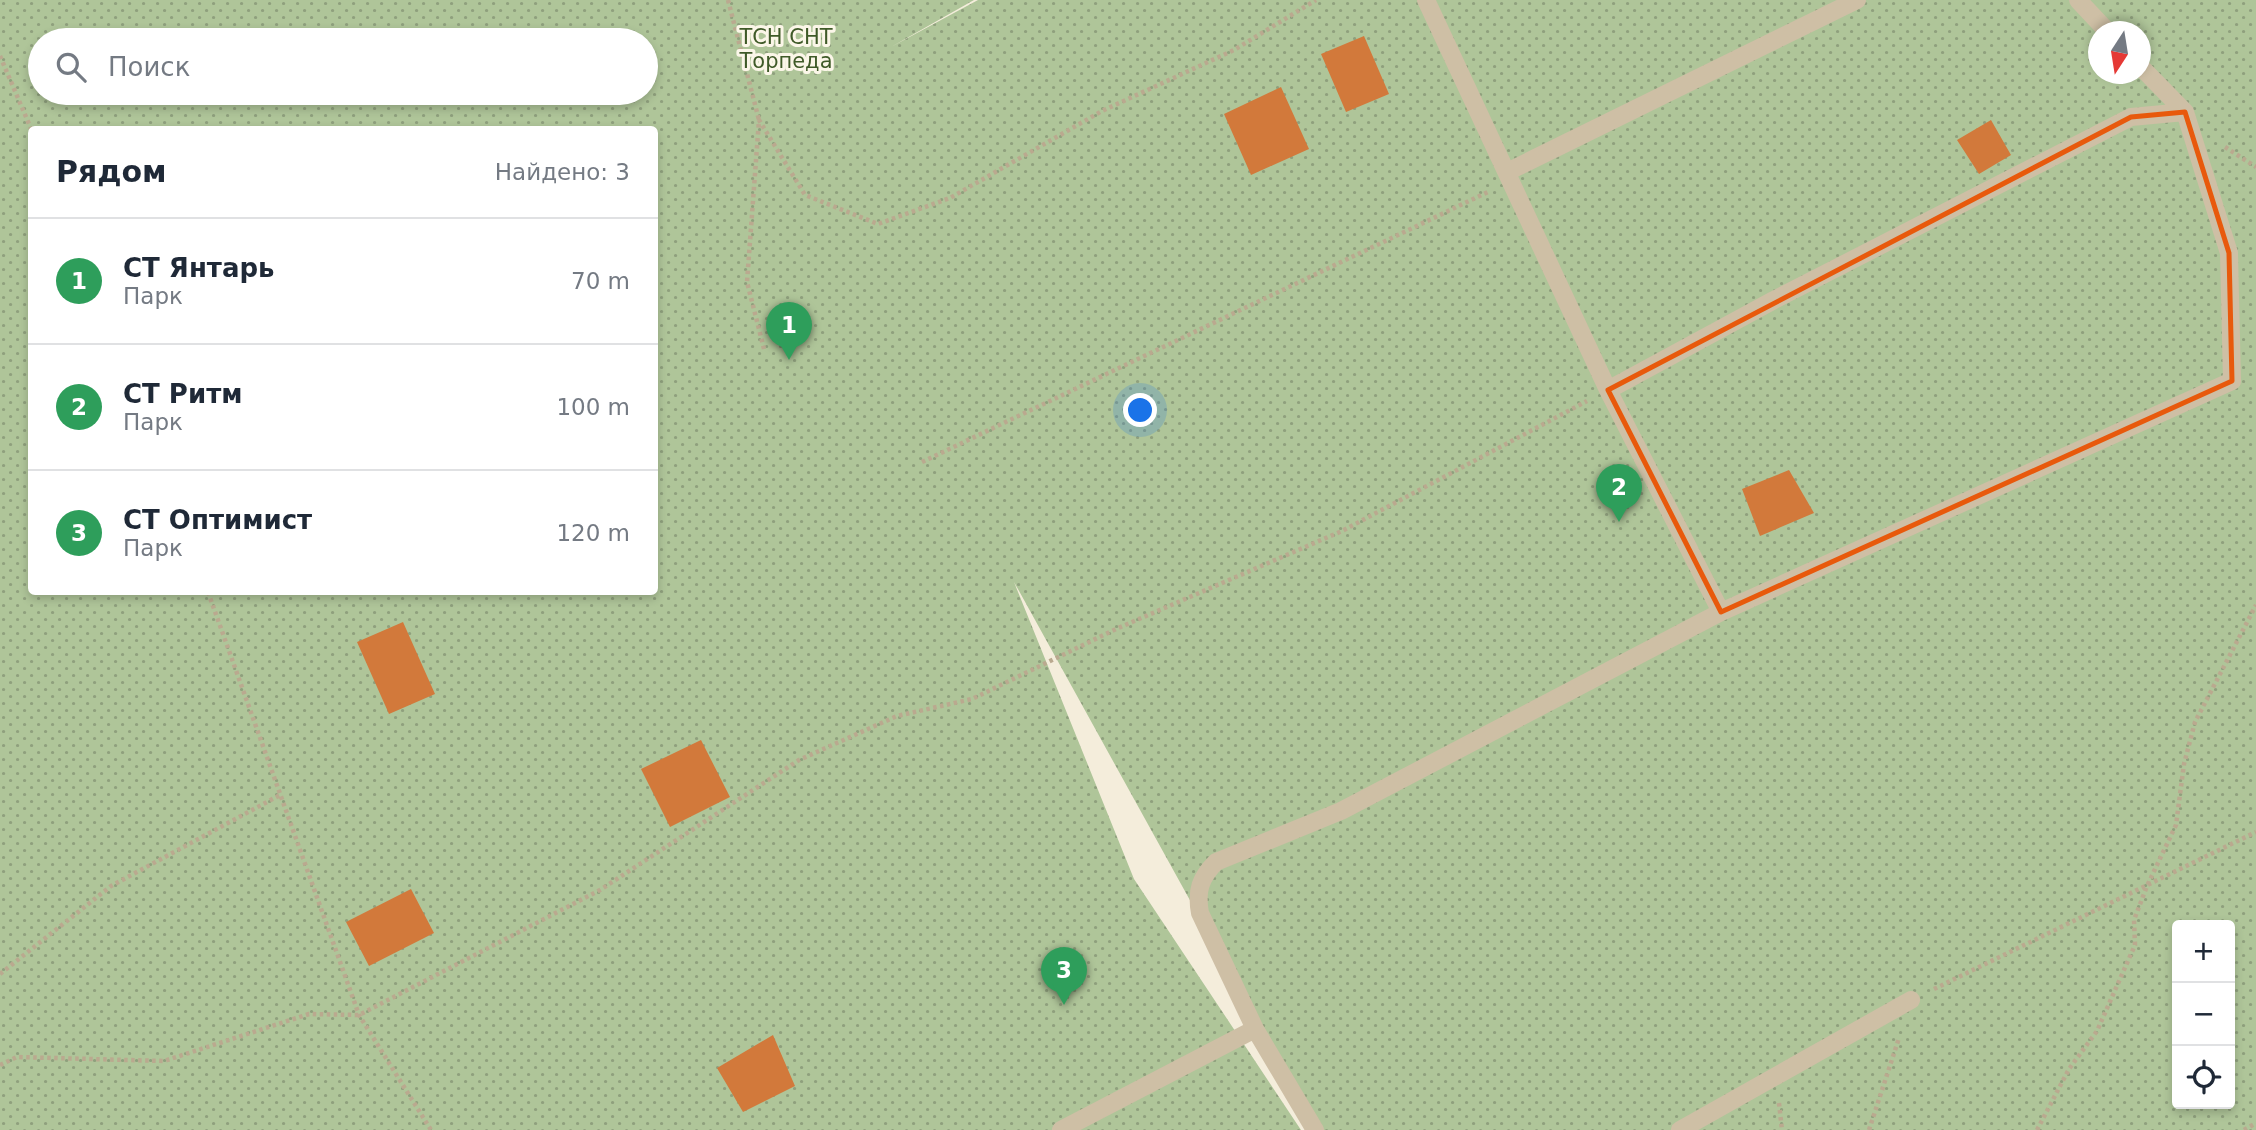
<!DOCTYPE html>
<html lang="ru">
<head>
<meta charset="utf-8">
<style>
  :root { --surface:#fff; --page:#f2f2f3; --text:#1f2937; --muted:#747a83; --line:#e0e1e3; --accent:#ea580c }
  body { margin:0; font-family:"DejaVu Sans",sans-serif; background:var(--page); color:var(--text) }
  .controls { position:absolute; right:21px; bottom:21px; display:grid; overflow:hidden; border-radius:7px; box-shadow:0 4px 10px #0003 }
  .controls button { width:63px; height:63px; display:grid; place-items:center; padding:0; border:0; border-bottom:2px solid var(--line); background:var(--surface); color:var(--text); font:35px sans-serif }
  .compass { position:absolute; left:2088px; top:21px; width:63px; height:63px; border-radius:50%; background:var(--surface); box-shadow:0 4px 10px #0003; rotate:192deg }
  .you { position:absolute; left:1141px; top:411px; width:24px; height:24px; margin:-18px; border:5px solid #fff; border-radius:50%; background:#1a73e8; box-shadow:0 0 0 10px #1a73e833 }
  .badge { display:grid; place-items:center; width:46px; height:46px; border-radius:50%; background:var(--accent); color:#fff; font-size:23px; font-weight:700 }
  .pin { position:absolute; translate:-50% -58px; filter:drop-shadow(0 2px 4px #0008) }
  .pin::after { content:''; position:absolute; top:37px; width:24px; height:21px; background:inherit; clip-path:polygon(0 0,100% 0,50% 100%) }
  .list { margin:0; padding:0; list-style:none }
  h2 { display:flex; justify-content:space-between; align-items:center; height:91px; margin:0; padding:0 28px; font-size:30px }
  h2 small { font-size:23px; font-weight:400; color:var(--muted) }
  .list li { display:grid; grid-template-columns:46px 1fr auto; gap:21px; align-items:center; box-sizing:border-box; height:126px; padding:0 28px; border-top:2px solid var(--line) }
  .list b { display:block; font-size:26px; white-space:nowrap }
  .list p { margin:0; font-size:23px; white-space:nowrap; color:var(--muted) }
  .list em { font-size:23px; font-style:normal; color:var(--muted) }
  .icon { flex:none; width:38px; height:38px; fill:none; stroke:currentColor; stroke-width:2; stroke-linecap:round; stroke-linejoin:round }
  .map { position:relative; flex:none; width:2256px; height:1130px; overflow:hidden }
  .search { position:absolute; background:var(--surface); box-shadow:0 4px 10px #0003; left:28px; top:28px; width:630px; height:77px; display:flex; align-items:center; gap:18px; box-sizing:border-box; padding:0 24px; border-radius:38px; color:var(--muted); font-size:26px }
  .panel { position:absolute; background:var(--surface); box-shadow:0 4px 10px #0003; left:28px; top:126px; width:630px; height:469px; border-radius:7px }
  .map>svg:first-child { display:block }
  .garden { fill:url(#garden-dots); fill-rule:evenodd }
  .building { fill:#d2793b }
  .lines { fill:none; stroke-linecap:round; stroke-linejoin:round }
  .path { stroke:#baa98f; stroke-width:4.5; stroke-dasharray:3.5 3.5; stroke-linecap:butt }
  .street { stroke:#cebfa5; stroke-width:18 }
  .marked { fill:none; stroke:#e8590c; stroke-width:5; stroke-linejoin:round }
  .labels { text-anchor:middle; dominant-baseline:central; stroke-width:6; stroke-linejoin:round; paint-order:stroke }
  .park-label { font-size:21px; fill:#3f5a28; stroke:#fbf6e8 }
</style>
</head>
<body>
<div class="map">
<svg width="2256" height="1130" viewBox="0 0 2256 1130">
  <defs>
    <pattern id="garden-dots" width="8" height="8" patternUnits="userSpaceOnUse" patternTransform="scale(1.75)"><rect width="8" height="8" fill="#afc599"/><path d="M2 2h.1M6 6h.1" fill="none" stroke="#8fa07d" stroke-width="1.8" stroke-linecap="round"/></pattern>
  </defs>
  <rect width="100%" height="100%" fill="#f4eddb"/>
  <!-- garden -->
  <path class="garden" d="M0,0h974l-83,47 87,-47h1278v1130h-939l-303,-548 120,297 167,251h-1301zM2098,32h42v42h-42zM40,40h606v53h-606zM32,130h622v462h-622zM2177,925h53v179h-53z"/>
  <!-- building -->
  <path class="building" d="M1364,36l25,58 -43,18 -25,-58z
    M1281,87l28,62 -58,26 -27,-61z
    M1991,120l20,35 -32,19 -22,-34z
    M1789,470l25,43 -54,23 -18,-47z
    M403,622l32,72 -46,20 -32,-72z
    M701,740l29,57 -60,30 -29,-58z
    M411,889l23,44 -65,33 -23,-44z
    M773,1035l22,51 -52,26 -26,-44z"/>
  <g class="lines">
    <!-- path -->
    <path class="path" d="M728,0l31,120
      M0,56l32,75
      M2225,147l31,20
      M764,349l-17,-67 12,-162 46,75 73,29 72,-26 152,-87 132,-61 82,-50
      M922,462l566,-270
      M208,592l151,423 72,115
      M0,974l111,-88 169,-91
      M1934,989l322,-157
      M0,1065l17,-8 147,4 145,-47 50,1 241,-125 199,-130 98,-44 75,-17 144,-70 226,-98 245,-130
      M1779,1103l3,27
      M1869,1130l30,-92
      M2037,1130l32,-61 28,-38 38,-86 -1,-25 13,-34 29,-61 8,-61 11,-42 61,-117
      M2244,1130l12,-7"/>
    <!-- street -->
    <path class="street" d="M1426,0l182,390 113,222
      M2078,0l30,32
      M1507,172l350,-172
      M1608,390l166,-90 357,-183 54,-5
      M1061,1130l194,-101
      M1315,1130l-60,-101 -55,-116c-4,-22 0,-35 16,-51l125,-51 380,-199 511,-231 -3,-128 -44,-141 -45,-46
      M1680,1130l231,-130"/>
  </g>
  <!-- marked area -->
  <path class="marked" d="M2185,112l44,141 3,128 -511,231 -113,-222 523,-273z"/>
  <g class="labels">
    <!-- park labels -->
    <g class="park-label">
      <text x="786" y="37">ТСН СНТ<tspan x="786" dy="24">Торпеда</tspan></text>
    </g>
  </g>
</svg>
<div class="controls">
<button>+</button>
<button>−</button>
<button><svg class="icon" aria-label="locate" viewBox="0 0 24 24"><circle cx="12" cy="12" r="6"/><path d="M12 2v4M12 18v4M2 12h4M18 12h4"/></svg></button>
</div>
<svg class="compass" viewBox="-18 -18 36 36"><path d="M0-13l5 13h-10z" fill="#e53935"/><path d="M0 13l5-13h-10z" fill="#747a83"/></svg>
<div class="you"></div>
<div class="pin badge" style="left:789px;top:360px;background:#2e9e5b">1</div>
<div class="pin badge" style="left:1619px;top:522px;background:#2e9e5b">2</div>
<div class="pin badge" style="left:1064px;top:1005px;background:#2e9e5b">3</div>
<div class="search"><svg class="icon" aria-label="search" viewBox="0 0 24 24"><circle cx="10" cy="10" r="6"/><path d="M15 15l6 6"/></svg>Поиск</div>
<section class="panel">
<h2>Рядом<small>Найдено: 3</small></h2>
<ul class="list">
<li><span class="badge" style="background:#2e9e5b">1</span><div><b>СТ Янтарь</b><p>Парк</p></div><em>70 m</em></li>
<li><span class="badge" style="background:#2e9e5b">2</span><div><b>СТ Ритм</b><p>Парк</p></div><em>100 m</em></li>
<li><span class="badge" style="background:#2e9e5b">3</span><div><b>СТ Оптимист</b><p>Парк</p></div><em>120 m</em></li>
</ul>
</section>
</div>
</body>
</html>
